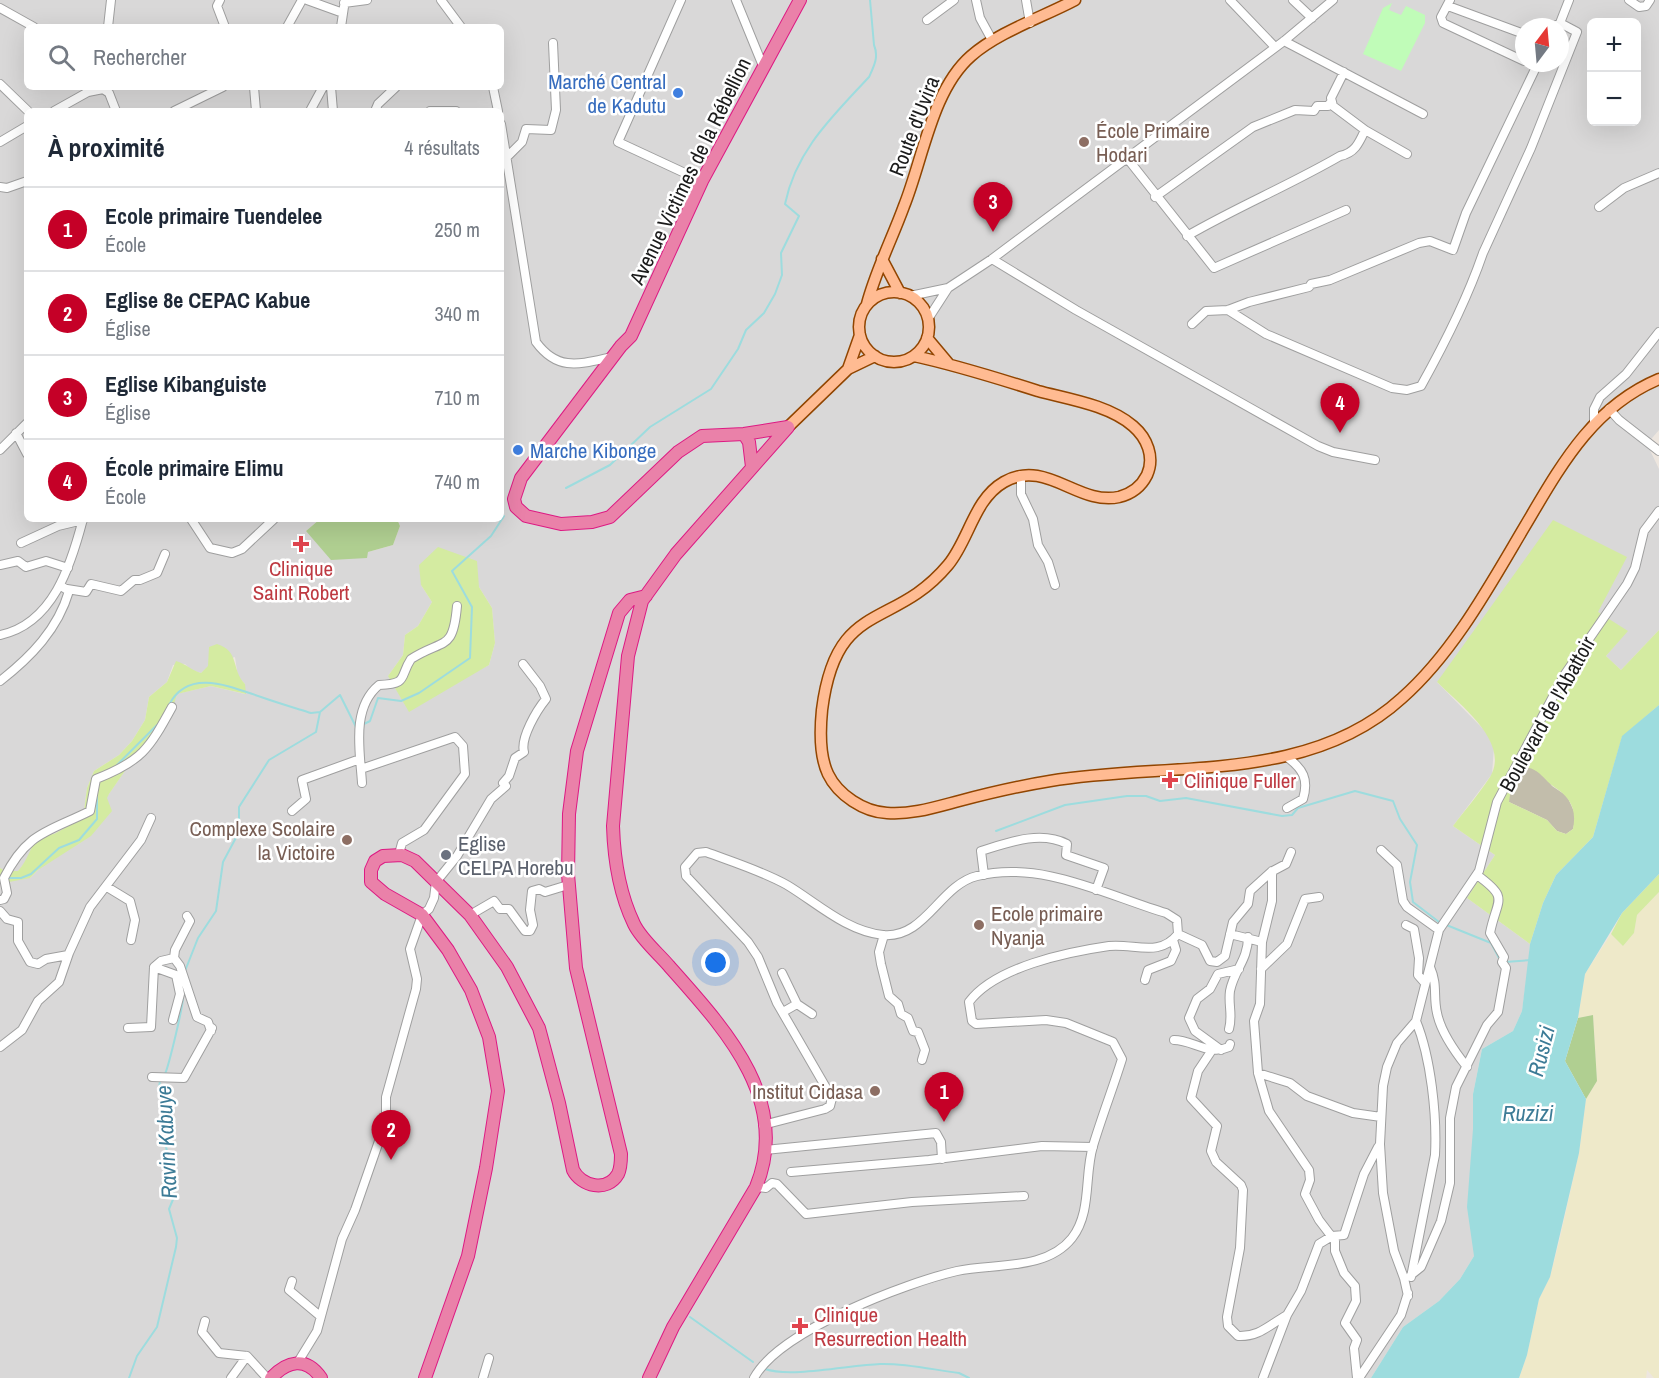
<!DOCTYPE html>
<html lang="fr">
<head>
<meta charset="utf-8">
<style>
  :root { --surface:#fff; --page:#f6f6f7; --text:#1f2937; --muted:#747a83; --line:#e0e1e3; --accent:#c50027 }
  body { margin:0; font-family:"Archivo Narrow",sans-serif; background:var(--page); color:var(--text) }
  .controls { position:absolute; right:18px; top:18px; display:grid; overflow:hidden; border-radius:9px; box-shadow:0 6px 24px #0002 }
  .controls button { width:54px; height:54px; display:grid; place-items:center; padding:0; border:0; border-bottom:2px solid var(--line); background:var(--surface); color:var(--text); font:30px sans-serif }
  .compass { position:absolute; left:1515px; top:18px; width:54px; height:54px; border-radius:50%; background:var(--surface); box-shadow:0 6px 24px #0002; rotate:16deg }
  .you { position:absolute; left:716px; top:963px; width:21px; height:21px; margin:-15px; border:4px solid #fff; border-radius:50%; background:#1a73e8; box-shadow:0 0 0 9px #1a73e833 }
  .badge { display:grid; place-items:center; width:39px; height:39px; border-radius:50%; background:var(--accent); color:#fff; font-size:20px; font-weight:700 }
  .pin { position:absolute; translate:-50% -50px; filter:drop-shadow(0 2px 3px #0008) }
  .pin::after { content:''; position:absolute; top:32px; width:21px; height:18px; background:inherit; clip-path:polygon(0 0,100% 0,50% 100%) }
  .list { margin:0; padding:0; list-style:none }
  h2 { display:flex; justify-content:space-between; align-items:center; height:78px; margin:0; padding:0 24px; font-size:26px }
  h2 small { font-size:20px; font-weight:400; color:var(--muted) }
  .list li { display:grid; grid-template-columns:39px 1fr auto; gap:18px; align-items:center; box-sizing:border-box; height:84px; padding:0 24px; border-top:2px solid var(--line) }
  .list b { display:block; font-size:22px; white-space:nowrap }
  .list p { margin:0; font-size:20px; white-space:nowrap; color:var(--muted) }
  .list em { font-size:20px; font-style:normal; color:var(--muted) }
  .icon { flex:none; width:33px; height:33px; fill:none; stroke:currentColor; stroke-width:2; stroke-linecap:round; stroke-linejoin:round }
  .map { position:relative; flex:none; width:1659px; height:1378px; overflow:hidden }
  .search { position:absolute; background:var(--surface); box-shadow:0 6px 24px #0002; left:24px; top:24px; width:480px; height:66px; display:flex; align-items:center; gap:15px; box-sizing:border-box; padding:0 21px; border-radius:9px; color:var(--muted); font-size:22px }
  .panel { position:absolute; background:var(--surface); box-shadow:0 6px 24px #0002; left:24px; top:108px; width:480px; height:414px; border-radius:9px }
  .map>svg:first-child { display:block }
  .residential { fill:#d9d8d8; fill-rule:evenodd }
  .construction { fill:#c2bdab }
  .farmland { fill:#eee9c9 }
  .grass { fill:#d4eba1; fill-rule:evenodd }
  .forest { fill:#b0cf91 }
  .park { fill:#c0fcb8 }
  .water { fill:#9ddcde }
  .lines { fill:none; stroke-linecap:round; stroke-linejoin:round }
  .stream { stroke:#9ddcde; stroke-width:2 }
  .minor-casing { stroke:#9f9f9f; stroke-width:10 }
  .major-casing { stroke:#914500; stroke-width:13 }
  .highway-casing { stroke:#dd1a83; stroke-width:14 }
  .minor { stroke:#fff; stroke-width:8 }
  .major { stroke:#ffbb92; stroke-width:10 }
  .highway { stroke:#ea81a9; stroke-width:12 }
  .shop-dot { fill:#3f7fe0; stroke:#fff; stroke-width:2 }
  .education-dot { fill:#8d6e63; stroke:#fff; stroke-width:2 }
  .health-dot { fill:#e0444e; stroke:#fff; stroke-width:2 }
  .worship-dot { fill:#6b7280; stroke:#fff; stroke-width:2 }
  .labels { text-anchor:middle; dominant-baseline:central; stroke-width:5; stroke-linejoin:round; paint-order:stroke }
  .shop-label { font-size:21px; fill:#366cbe; stroke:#fff; text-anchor:end }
  .street-label { font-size:21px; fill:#1b1b1b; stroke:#fff }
  .education-label { font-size:21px; fill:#785e54; stroke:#fff; text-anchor:start }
  .health-label { font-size:21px; fill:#be3a42; stroke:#fff; text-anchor:start }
  .worship-label { font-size:21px; fill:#5b616d; stroke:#fff; text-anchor:start }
  .water-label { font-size:22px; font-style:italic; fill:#3c7b96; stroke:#fff }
</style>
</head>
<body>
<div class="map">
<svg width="1659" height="1378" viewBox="0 0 1659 1378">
  <rect width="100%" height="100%" fill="#ede6df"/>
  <!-- residential -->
  <path class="residential" d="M0,0h1659v430l-12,14 12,25v161l-38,40 -15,-14 21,-25 -190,51 52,53 5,12 -2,27 -39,52 42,29 -28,43 63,46 -1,16 -7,51 -9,20 -31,18 -9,45 1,162 -14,23 -21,22 -36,26 -32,51h-1371v-499l30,-1 8,-8 68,-72 34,-49 29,-29 7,-26 35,-8 34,8v-10l-7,-7 -3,-20 -26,9 -8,7 -10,-3 -6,-6 -12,1 -6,17 -18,15 -4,23 -13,21 -13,14 -25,16 -7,17 -4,30 -29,16 -15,2 -5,7 -4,14 -12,14h-13l-5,-3zM1592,22h44v100h-44zM27,27h474v60h-474zM1524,27h36v36h-36zM27,111h474v408h-104l3,7 -7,19 -25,7 -62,-21 14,-12h-293zM421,585l58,2 13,21 3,35 -6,22 -20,10 -81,1 15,-21 2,-20 13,-9 14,-24z"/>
  <!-- construction -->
  <path class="construction" d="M1523,767l9,1 12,7 8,11 15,10 9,20 -3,13 -7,5 -9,-3 -10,-11 -38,-18 -2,-4 5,-17z"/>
  <!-- farmland -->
  <path class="farmland" d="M1659,892v486h-5l-7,-8 -1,8h-127l8,-23 12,-56 11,-22 9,-35 20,-89 7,-54 11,-18 -4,-66 -15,3 7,-44 26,-40 12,12 11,-13 3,-18z"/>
  <!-- grass -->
  <path class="grass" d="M1553,520l74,37 -29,55 30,19 -22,25 15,14 38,-40v75l-37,32 -29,100 -37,38 -13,28 -13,41 -63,-46 28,-43 -42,-29c12,-16 26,-32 37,-49 21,-35 -31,-73 -53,-95zM1523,767c16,1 19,11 30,19 17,11 24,22 20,43l-7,5 -9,-3 -10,-11 -38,-18 3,-21z
    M438,547l39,14 2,26 13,21 3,35 -6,22 -80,47 -21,-36 15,-21 2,-20 13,-9 14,-24 -11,-17 -2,-20z
    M217,644c23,7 14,26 28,40l1,10 -35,-8 -34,8 -8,26 -29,29 -31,45 -2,4 5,13 -21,25 -53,34 -8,8 -21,4 -9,-3v-11l5,3h13c10,-11 12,-24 21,-35l15,-2 29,-16 4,-30 7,-17 25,-16 13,-14 13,-21 4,-23 18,-15 9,-21c10,3 15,9 25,12l7,-7 1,-19z
    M1659,874v18l-22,23 -3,18 -11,13 -12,-12 11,-21z"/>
  <!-- forest -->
  <path class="forest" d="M320,519h77l3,7 -7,19 -25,7 -1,6 -36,2 -25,-29z
    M1593,1015l4,66 -11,18 -21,-38 13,-43z"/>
  <!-- park -->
  <path class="park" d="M1392,3l-3,7 12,5 5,-9 19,9v8l-24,48 -38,-17 20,-46z"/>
  <!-- water -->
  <path class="water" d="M1659,705v169l-37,39 -37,61 -7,44 -13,43 21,38 -7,54 -29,124 -11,22 -12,56 -8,23h-148l32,-51 36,-26 21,-22 14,-23 -7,-49 6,-78v-35l9,-45 31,-18 9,-20 8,-67 13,-41 13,-28 37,-38 29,-101z"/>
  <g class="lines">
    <!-- stream -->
    <path class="stream" d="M566,488l44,-23 40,-38 61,-38 27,-40 8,-19 18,-17 11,-19 7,-19 -1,-22 18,-37 -14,-12c11,-54 48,-88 84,-127 5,-11 10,-20 5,-32l-4,-45
      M169,705c19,-38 62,-18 92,-8 17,6 34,11 50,16l9,-1
      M364,724l6,-3 8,-23 23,3 18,-8 51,-35 2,-51 -20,-36 39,-35 13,-20
      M117,765l40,-40
      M996,831l69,-26 62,-9h19l14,5 26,-3 96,18 10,-1 6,-7 57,-17 38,10 7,18 17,26 -7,37 3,20 26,20 52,21 9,17
      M8,878h13l10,-4 28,-26 20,-8 18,-21v-23
      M1505,962l27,-2
      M185,971l13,-33 18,-27 7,-49 16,-30v-25l30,-47 47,-28 4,-20 20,-17 16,32
      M165,1074c4,-9 19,-71 18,-78
      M690,1317l63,45
      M765,1369c26,9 85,-4 115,-5 26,-1 54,6 79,9l10,5
      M129,1378l8,-22 20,-29 19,-80 1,-9 -8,-29 5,-12 -8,-51 2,-43 -9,-15 1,-7"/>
    <defs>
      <path id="minor" d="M220,0l-3,6 8,21
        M307,0l36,13
        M441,0l20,27
        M681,0l-63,142 84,39
        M736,0l27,66
        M976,0l4,18 12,22
        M1026,0l4,23
        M1230,0l45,47
        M1293,0l19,18
        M1450,0l-9,17 2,6 81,38
        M1629,0l10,7 7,-1 4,-6
        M344,3l23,-3
        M1448,6l76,28
        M0,8l34,19
        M927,20l27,-20
        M108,27l3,-27
        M287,27l15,-27
        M341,27l4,-27
        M1553,27l7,-4 9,-23
        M1284,41l139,73
        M1344,72l-13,26 2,8 32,24 42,24
        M0,84l28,27
        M254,87l2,24
        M331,87l2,24
        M493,87l5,24
        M54,111l34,-19 15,-3 6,4 7,18
        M174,111l49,-24
        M310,111l13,-24
        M375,111l3,-7 18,-17
        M430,111h26
        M501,124l35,218c22,30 44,22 76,15
        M0,142l27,-16
        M507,157l15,-15 4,-13 25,1 5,-20 -3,-67
        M1127,158l87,110 132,-58
        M0,187l7,1 20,-7
        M1155,197l98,-70 42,-17 19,1 3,-5h11l3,-4
        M1599,207l25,-19 35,-15
        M1187,236c50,-29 103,-51 153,-80 15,-3 19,-13 25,-26
        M992,259l84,51 242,136 15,6 42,8
        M910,296l38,-8
        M1228,310l38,24 126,54 15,2 14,-4c24,-43 46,-86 62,-133l48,-105 46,-116 -17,-9
        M928,319l20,-31 44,-29 292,-218 49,-41
        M1192,324l14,-13 22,-1 21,-8 60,-15 2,-3 19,-4 89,-37 11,-2 23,9 13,-37 72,-150
        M1609,409l10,11 40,31
        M1594,423v-14l6,-12 26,-23 33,-42
        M16,433l11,21
        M0,450l27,-27
        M1021,475v19l12,25 5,26 10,17 7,23
        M191,519l19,29 22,5 10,-4 32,-30
        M21,543l37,-17 25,-6
        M0,565l18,-4 8,6 20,-6 22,7
        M67,589l19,3 5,-8 30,7 13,-11h6l17,-7 8,-19
        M0,635c53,-11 71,-70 83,-116
        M0,681c31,-24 58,-52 69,-90l-8,-5
        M1287,757c16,12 22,22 16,42l-16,9
        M361,769l94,-32 8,9 2,28 -41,56 -22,13 -3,11
        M362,783c-2,-32 -11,-75 17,-98 30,-1 20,-8 32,-26 33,-21 42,-7 46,-53
        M292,811l14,-12 -4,-19 58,-21
        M1381,850l16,15 6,36 4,6 32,23
        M984,875l-3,-24c26,-8 59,-21 86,-7l-1,11 38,13 -8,22
        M107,887l23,14 5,19 -4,20
        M0,900l4,-1 3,-6 -3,-15c23,-46 44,-46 86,-67l6,-32c46,-18 53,-30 76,-72
        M0,911l7,8 11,3v19l12,21 8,2 8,-5 22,-4
        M470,915l24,-14 6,8h9l16,22h5l3,-6 -3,-15 2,-19 7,-2 6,3 23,-7
        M187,916l3,5 -15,29 -1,8 6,8 17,51 11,5 3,9
        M1406,925l8,4 5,29 -1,17 7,8
        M1178,934l24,11 8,16 7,1 8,-6 8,-34 15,-18 2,-13 21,-19 15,-8 5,-12
        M1230,934l32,8 -2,62 -6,17 4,52 11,38 40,59 1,10 -5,14 14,26 16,21v10l9,22 11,13 1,15 -11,22 12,17 -3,8 3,30
        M884,935l-5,17 2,12 8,32 9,8 3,10 7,4 5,13 5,1 7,18 -3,10
        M1262,942l10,-41v-30
        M154,967l22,8 4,19 -7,26
        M1430,967c8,18 3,29 7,46 4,20 18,39 30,54
        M1261,969l26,-25 18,-45 14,-2
        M782,973l15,31
        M1145,980l3,-10 23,-9 5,-11 -3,-10
        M783,1012l14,-8 15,10
        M128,1028l23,-1 3,-60 7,-6 13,-3
        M1229,1029c4,-14 -1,-24 1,-38 4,-21 18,-31 18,-54
        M1174,1040c19,0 35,16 55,7l1,-3
        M0,1047l22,-17 16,-29 21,-19 10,-29 21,-46 51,-67 10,-22
        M1212,1050l-14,21 -7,27 26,28 -6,25 5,11 25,23 2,5 -3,58 -13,69 1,9 10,10c21,1 31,-11 49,-21
        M1221,1050l-26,-19 -6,-13 8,-19 13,-10 8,-15 21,-5
        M1258,1073l32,10 17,13 46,17 28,4
        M152,1077l32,1 28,-50
        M765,1150l171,-17 5,9 1,17
        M791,1172l138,-12 113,-14 51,1
        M756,1187l10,1 6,-5 5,1 29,30 106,-12 112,-6
        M1411,1275l10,-8 20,-46 9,-38v-65l6,-31 31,-62 11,-13 8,-44 -4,-6 2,-5 -14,-24c7,-35 20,-34 -13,-58
        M1411,1277l24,-122c2,-40 -4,-97 -19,-134
        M292,1281l-3,9 31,26
        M1408,1296l-4,-18 -10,-27 -11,-58 -3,-49 3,-58 4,-19 10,-24 19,-22 23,-91 40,-59 18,-69 68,-128 62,-90 8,-16 9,-37 15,-20
        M205,1321l-3,11 17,21 28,3 20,22
        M298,1362l19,-31 25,-92 13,-29 31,-89v-24l30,-108 1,-10 -7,-30 12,-34 7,-6 5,-11 2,-16 21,-26 34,-57 15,-13 -3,-3 6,-7 6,-18 9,-6c-4,-14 13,-42 22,-53l-6,-13 -17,-22
        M231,1378l16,-22
        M483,1378l6,-20
        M754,1378c25,-47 151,-95 203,-107 37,-8 89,0 115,-33 20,-26 12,-62 21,-92 9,-30 20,-58 29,-87l-9,-17 -47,-19 -20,-3 -70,4 -4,-3 -3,-19c26,-35 98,-50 140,-56 25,-3 50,12 69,-12l-1,-14 -11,-7c-60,-18 -125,-53 -189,-37 -37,9 -52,63 -94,59 -37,-4 -66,-32 -96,-50 -25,-14 -54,-23 -81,-33l-9,1 -12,14 1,9 62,66 10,15 19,46 55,95 -2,8 -5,3 -62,16
        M1263,1378l24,-63 14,-24 18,-47 13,-8 12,-1 20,-61 14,-27
        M1359,1378l42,-63 7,-22"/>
      <path id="major" d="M882,259l18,34
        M859 327a35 35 0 1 1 70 0a35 35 0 1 1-70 0Z
        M867,304c9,-34 25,-65 37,-98 19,-47 28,-116 67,-150 27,-24 72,-39 104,-56
        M927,338l21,25
        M914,356c42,9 83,22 124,35 30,8 71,14 95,35 14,12 22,31 14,49 -6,12 -16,19 -28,22 -41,9 -73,-39 -115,-15 -30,17 -35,58 -56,83 -55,66 -112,33 -126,145 -2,20 -3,45 6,64 10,21 36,38 59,39 24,2 49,-6 72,-12 30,-8 60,-15 91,-20 118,-20 257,4 352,-83 52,-46 88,-113 123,-172 35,-59 67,-119 134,-147
        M848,369l12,-34
        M788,427l60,-58 27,-13"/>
      <path id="highway" d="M788,427l-44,7 -42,2 -24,16 -68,65 -18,5 -31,2 -35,-8 -10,-9 -2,-8 7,-21 100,-132 10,-10 71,-155 98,-181
        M744,434l5,8 3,25
        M271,1378c16,-17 35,-22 50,0
        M425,1378l43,-122 18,-88 12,-77 -9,-54 -18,-47 -23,-40 -26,-35 -37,-21 -14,-12v-12l4,-9 8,-5 19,-1 13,6 55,54 37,52 32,61 20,75 14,67c8,16 34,23 45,4 3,-6 3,-13 3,-20l-45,-186 -8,-94 1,-60 8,-63 42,-138 11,-13 16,-4
        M649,1378l24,-51 83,-140c36,-88 -33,-160 -87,-221 -10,-12 -28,-27 -35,-42 -14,-29 -20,-66 -21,-98l15,-170 14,-55 34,-47 112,-127"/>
    </defs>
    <!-- minor casing -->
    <use href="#minor" class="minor-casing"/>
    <!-- major casing -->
    <use href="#major" class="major-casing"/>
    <!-- highway casing -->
    <use href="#highway" class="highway-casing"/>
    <!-- minor -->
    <use href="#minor" class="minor"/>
    <!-- major -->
    <use href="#major" class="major"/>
    <!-- highway -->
    <use href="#highway" class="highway"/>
  </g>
  <!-- markers -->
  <g class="shop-dot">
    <circle cx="678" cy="93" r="6"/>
    <circle cx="518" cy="450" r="6"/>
  </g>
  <g class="education-dot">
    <circle cx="1084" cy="142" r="6"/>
    <circle cx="347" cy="840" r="6"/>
    <circle cx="979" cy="925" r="6"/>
    <circle cx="875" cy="1091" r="6"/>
  </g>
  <g class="health-dot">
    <path d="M298 535h6v6h6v6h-6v6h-6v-6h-6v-6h6z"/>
    <path d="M1167 771h6v6h6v6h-6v6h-6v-6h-6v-6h6z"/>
    <path d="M797 1317h6v6h6v6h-6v6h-6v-6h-6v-6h6z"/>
  </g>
  <circle class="worship-dot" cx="446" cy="855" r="6"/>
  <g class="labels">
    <!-- shop labels -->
    <g class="shop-label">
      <text x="666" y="81">Marché Central<tspan x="666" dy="24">de Kadutu</tspan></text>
      <text x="530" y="450" text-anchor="start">Marche Kibonge</text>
    </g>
    <!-- street labels -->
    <g class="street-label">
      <text transform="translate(914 126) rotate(-69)">Route d'Uvira</text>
      <text transform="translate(690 171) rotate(-64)">Avenue Victimes de la Rébellion</text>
      <text transform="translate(1547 714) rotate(-61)">Boulevard de l'Abattoir</text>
    </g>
    <!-- education labels -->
    <g class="education-label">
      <text x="1096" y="130">École Primaire<tspan x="1096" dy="24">Hodari</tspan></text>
      <text x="335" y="828" text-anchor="end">Complexe Scolaire<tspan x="335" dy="24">la Victoire</tspan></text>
      <text x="991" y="913">Ecole primaire<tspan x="991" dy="24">Nyanja</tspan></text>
      <text x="863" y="1091" text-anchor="end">Institut Cidasa</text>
    </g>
    <!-- health labels -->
    <g class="health-label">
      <text x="301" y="568" text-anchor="middle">Clinique<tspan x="301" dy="24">Saint Robert</tspan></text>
      <text x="1184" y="780">Clinique Fuller</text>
      <text x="814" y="1314">Clinique<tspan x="814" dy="24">Resurrection Health</tspan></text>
    </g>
    <!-- worship labels -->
    <g class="worship-label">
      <text x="458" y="843">Eglise<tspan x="458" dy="24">CELPA Horebu</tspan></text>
    </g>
    <!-- water labels -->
    <g class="water-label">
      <text transform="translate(1541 1051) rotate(-76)">Rusizi</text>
      <text x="1528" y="1113">Ruzizi</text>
      <text transform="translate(166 1142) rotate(-93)">Ravin Kabuye</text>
    </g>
  </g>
</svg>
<div class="controls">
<button>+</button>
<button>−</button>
</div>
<svg class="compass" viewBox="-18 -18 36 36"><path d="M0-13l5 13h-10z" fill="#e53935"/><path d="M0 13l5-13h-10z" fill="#747a83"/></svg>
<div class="you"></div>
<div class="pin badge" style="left:944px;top:1122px">1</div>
<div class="pin badge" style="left:391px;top:1160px">2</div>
<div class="pin badge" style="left:993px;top:232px">3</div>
<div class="pin badge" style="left:1340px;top:433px">4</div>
<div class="search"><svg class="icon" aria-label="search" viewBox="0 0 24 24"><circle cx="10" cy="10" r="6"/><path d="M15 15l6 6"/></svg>Rechercher</div>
<section class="panel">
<h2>À proximité<small>4 résultats</small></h2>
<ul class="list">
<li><span class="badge">1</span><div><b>Ecole primaire Tuendelee</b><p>École</p></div><em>250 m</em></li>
<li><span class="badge">2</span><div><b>Eglise 8e CEPAC Kabue</b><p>Église</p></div><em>340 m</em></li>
<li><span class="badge">3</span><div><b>Eglise Kibanguiste</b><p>Église</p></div><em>710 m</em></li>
<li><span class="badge">4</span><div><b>École primaire Elimu</b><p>École</p></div><em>740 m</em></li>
</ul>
</section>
</div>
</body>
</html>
